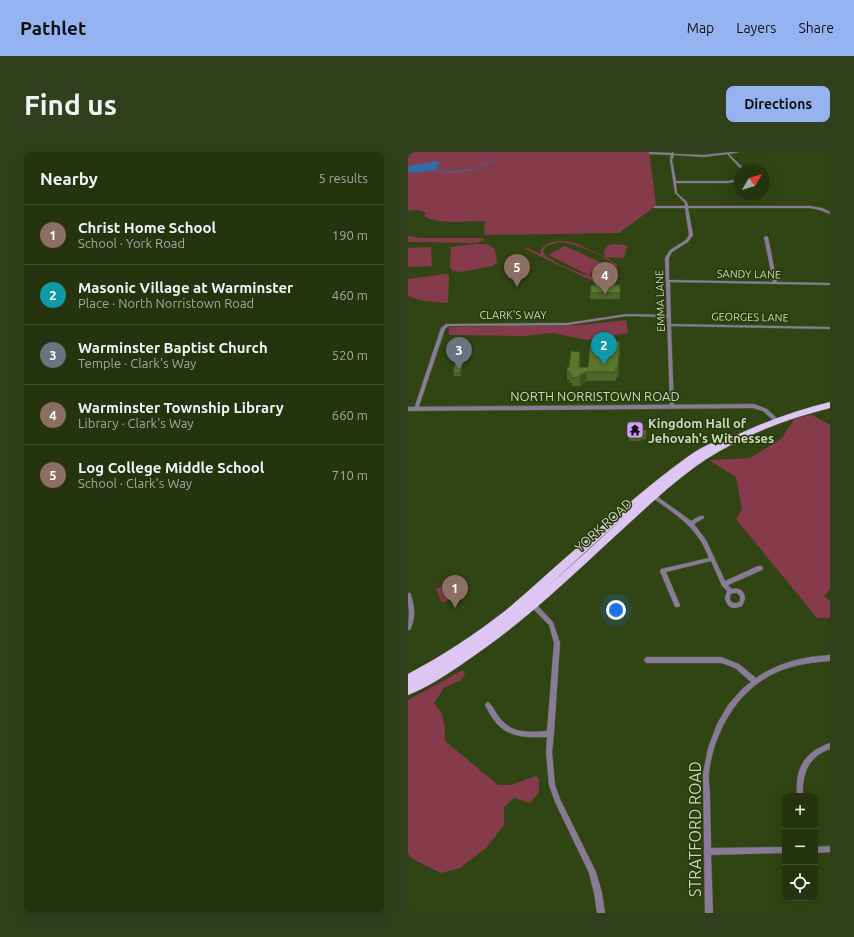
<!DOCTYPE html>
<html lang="en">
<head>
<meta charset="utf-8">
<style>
  :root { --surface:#25330f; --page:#313f1d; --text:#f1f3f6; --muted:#a3aa9e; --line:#424e2f; --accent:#95b2f1 }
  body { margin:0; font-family:Ubuntu,sans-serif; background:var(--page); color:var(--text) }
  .controls { position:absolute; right:12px; bottom:12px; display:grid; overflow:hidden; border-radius:8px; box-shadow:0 4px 16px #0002 }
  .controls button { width:36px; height:36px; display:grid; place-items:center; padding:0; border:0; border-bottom:1px solid var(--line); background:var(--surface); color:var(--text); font:20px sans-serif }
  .compass { position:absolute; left:326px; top:12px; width:36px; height:36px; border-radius:50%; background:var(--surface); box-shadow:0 4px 16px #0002; rotate:52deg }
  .you { position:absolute; left:208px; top:458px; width:14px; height:14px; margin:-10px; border:3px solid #fff; border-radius:50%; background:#1a73e8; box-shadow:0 0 0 6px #1a73e833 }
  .badge { display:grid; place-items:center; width:26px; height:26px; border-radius:50%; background:var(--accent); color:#fff; font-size:13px; font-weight:700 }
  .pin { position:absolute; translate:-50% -33px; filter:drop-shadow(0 1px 2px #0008) }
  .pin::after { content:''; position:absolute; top:21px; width:14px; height:12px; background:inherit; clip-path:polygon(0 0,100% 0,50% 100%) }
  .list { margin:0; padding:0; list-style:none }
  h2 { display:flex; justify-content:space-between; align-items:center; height:52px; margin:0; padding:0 16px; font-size:17px }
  h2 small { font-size:13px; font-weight:400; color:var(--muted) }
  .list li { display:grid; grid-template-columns:26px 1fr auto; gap:12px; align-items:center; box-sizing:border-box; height:60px; padding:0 16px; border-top:1px solid var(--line) }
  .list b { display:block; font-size:15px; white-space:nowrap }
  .list p { margin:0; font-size:13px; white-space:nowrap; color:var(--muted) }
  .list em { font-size:13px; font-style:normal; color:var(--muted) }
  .icon { flex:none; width:22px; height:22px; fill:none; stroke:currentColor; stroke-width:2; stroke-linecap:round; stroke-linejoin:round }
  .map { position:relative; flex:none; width:422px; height:761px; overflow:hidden; border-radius:8px }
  header { display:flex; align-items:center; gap:24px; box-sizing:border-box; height:56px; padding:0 20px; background:var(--accent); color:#111 }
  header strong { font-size:19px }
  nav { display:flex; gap:22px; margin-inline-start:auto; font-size:14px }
  .intro { display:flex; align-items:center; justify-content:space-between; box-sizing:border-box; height:96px; padding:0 24px }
  h1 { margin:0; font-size:28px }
  .button { padding:10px 18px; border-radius:8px; background:var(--accent); color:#111; font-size:14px; font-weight:700 }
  main { display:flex; gap:24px; padding:0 24px }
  aside { flex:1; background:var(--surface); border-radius:8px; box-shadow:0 4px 16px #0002 }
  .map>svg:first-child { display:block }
  .green { fill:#863b4c; fill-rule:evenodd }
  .water { fill:#306da3 }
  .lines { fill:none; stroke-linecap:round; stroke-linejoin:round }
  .stream { stroke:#306da3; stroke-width:1 }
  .minor-casing { stroke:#506136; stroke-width:1 }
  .tertiary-casing { stroke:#506136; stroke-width:1 }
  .trunk-casing { stroke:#506136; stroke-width:1 }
  .minor { fill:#897a98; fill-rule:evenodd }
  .tertiary { fill:#897a98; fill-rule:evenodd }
  .trunk { fill:#dec6f4; fill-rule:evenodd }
  .wall { fill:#4d6628 }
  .shaded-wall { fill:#3f5320 }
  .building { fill:#5a772e; stroke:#3f5320 }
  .labels { text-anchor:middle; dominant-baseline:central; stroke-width:3; stroke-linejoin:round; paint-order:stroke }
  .far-street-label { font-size:11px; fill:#cbd7bd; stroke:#273908 }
  .street-label { font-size:13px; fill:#cbd7bd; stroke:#273908 }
  .poi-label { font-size:13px; font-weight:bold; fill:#cbd7bd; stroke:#273908; text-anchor:start }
  .near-street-label { font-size:16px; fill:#cbd7bd; stroke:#273908 }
</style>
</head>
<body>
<header>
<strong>Pathlet</strong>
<nav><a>Map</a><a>Layers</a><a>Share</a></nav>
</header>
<div class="intro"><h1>Find us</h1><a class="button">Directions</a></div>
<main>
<aside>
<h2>Nearby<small>5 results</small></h2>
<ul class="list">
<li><span class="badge" style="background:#8d6e63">1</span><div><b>Christ Home School</b><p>School · York Road</p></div><em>190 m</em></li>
<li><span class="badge" style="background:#0f9aa8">2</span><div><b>Masonic Village at Warminster</b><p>Place · North Norristown Road</p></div><em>460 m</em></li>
<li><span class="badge" style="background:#6b7280">3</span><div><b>Warminster Baptist Church</b><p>Temple · Clark's Way</p></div><em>520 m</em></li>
<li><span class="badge" style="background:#8d6e63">4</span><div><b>Warminster Township Library</b><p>Library · Clark's Way</p></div><em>660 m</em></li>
<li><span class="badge" style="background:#8d6e63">5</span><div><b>Log College Middle School</b><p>School · Clark's Way</p></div><em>710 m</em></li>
</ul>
</aside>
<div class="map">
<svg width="422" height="761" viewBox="0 0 422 761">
  <rect width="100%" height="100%" fill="#314414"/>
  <!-- green -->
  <path class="green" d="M0,0h241l7,54 -37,27 -135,2 1,-14c-17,0 -48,4 -61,-5l2,-3c-6,-3 -12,-4 -18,-2z
    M0,84l10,2h64l2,2 -7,3 -69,-1z
    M157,89l10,2 30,14c-5,-15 12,-14 22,-11l-3,12 -18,-1 11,8c1,12 -14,13 -23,14l15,8 -2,1 -82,-39 2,-1 14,6v-5c6,-7 14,-8 24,-8zM152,90c12,1 49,14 54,24 -4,26 -58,-2 -69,-11l-2,-4 3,-5z
    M66,92h13l8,5 2,13 -4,4 -32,6 -8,-1 -3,-4 1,-20z
    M157,94l41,19 -17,10 -41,-20z
    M23,95l1,19 -24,1v-19z
    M38,122l3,1 -1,28 -24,-2 -16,-5v-17z
    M218,168l2,13 -41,7 -34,-7 -28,3 -76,-1v-8l131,-2z
    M404,263l18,10v164l-6,7 6,5v17h-13l-81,-99 6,-10 -6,-32 -27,-17 41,-2 31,-19 14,-21z
    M41,430l7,15 -14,6 -6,-14z
    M55,518l2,4 -4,6 -17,8 -10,15c11,12 11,21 11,38l53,44h13l25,-9 3,3v13l-9,11 -16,-5 -10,9v18l-18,23 -26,20 -19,5 -28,-14 -5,-5v-154z"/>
  <!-- water -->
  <path class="water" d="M27,9l5,2 -4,7 -20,3 -8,-1v-5c6,-3 19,-3 27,-6z"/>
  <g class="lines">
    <!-- stream -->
    <path class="stream" d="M23,18l16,2 26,-2 23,-11"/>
    <defs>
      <path id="minor" d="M241,0l23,1 1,-1 1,2 30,1 27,-3h8l-10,2 16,16h-3l-15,-16 -23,3 -30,-2 -2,5 4,21h52l12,-2v2l-12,2h-52l1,10 10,9 1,4h122l12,2 8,4v2l-10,-4 -10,-2h-122l5,27 -5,7 -16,10 -3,6v22l104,2 -9,-45 2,-1 2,1 9,45 53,1v2l-160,-3 1,42 159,3v2l-159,-3 3,81 -2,1 -2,-1 -3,-90 -40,-1 -60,9 -119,1 -3,3 -27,80 -2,1h-2v-1l27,-81 5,-4 121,-1 60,-9 40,1 -2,-57 5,-8 16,-10 3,-5 -4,-27h-30l-2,-1 2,-1h30v-3l-10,-10 -5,-33 1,-5 -21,-1h-1z
        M244,341l27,19 12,9 9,-5h4v2l-10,6 12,16 14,30 5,11 33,-15h4l1,2 -1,2 -34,15 4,4c7,-2 13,2 13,10l-3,7c-9,4 -15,2 -17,-8l2,-7 -5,-5 -11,-25 -45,11 14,33 -1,2h-4l-15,-36 1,-2 48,-11c-12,-32 -33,-43 -59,-62v-2zM325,441h4l3,3v5l-3,2h-4l-3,-3v-5z
        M0,441h2l1,2c4,13 5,22 -1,35h-2l1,-18 -1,-8z
        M123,451h4l18,19 7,21 -6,90v1l-2,18 3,33 5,14 36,73 6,21 3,20h-8l-3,-20 -5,-20 -34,-71 -6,-17 -3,-33 1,-15c-32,1 -47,-1 -62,-32l1,-2 2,-1c5,3 7,10 11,15 13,17 29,15 48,14l7,-88 -5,-18 -18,-18 -1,-2z
        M422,503v6c-15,1 -30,3 -45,8 -44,15 -70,59 -76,103 -1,8 1,16 1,24 0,18 1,35 1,52l74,-1v6l-74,2 2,58h-8l-2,-140 5,-25 9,-24 11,-19 15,-17 8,-6 -16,-14 -14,-5h-74l-2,-1 -1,-2 1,-2 2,-1h74l18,7 17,14c14,-10 32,-17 49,-20 8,-2 17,-2 25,-3z
        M422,591v6c-22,8 -28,25 -27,47h-6c-2,-28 7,-44 33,-53z
        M422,694v6l-15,1v-6z"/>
      <path id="tertiary" d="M346,252l13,5 12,11 1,1 -1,1h-4l-12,-11 -10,-3 -345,3v-4z"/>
      <path id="trunk" d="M422,250v6c-44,11 -86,27 -125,52 -33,22 -62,51 -92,78 -41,38 -82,77 -128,110 -23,16 -51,37 -77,47v-21c34,-18 66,-39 97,-63 26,-21 190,-173 210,-168v3c37,-20 75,-34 115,-44zM221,360c-27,26 -55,51 -83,76z"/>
    </defs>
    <!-- minor casing -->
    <use href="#minor" class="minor-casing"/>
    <!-- tertiary casing -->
    <use href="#tertiary" class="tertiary-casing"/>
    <!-- trunk casing -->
    <use href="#trunk" class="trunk-casing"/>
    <!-- minor -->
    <use href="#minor" class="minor"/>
    <!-- tertiary -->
    <use href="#tertiary" class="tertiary"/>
    <!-- trunk -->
    <use href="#trunk" class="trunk"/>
  </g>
  <!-- wall -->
  <path class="wall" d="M212,133v14h-30v-6z
    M212,198l-2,27h-2v4h-29l-6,3 -1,2h-8v-3h-2v-3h-3v-9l2,-4 12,-7 -1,7h8z
    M55,214l-2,10h-7l-1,-3z
    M221,269l17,14v4h-5v2h-12z"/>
  <!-- shaded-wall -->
  <path class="shaded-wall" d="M212,189v9l-2,27v-9z
    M172,200l1,8 -2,16v-9z
    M55,211v3l-2,10 -1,-3z
    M179,220v9l-6,3 -1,2v-11z"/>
  <!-- building -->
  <path class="building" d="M183,133h29v8h-30z
    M184,189h28l-2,27h-2v4h-29l-7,3v2l-8,1 -1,-3 -2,-1 1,-3h-3v-4h2l2,-16 9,1 -1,15h9l2,-22h2z
    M47,211h8l-3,10h-7z
    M221,269h12v9h5v5l-5,-1v3h-11z"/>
  <!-- icons -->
  <defs>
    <symbol id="temple-square" viewBox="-11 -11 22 22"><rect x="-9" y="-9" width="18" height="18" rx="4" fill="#d19dfe" stroke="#273908"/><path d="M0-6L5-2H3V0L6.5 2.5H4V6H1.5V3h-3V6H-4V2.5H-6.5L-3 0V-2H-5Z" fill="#111"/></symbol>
  </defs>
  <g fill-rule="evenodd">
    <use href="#temple-square" x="217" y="268" width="20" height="20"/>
  </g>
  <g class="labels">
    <!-- far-street labels -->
    <g class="far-street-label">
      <text transform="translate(341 122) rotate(1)">SANDY LANE</text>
      <text transform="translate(252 149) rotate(-92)">EMMA LANE</text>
      <text x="105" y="163">CLARK'S WAY</text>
      <text transform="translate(342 165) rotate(1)">GEORGES LANE</text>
    </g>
    <!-- street labels -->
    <g class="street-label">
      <text x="187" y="244">NORTH NORRISTOWN ROAD</text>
      <text transform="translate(195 373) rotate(-42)">YORK ROAD</text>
    </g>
    <!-- poi labels -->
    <g class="poi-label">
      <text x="240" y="271">Kingdom Hall of<tspan x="240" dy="15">Jehovah's Witnesses</tspan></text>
    </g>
    <!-- near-street labels -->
    <g class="near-street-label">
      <text transform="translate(287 677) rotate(-90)">STRATFORD ROAD</text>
    </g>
  </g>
</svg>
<div class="controls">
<button>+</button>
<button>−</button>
<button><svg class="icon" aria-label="locate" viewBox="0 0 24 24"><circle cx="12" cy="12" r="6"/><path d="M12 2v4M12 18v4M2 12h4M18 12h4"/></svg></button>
</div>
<svg class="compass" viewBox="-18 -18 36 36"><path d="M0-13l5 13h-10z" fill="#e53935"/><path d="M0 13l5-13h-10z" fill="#a3aa9e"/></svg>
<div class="you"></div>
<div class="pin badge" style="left:47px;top:456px;background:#8d6e63">1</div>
<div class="pin badge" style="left:196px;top:213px;background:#0f9aa8">2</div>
<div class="pin badge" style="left:51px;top:218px;background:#6b7280">3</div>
<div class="pin badge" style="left:197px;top:143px;background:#8d6e63">4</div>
<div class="pin badge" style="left:109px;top:135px;background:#8d6e63">5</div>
</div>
</main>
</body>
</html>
